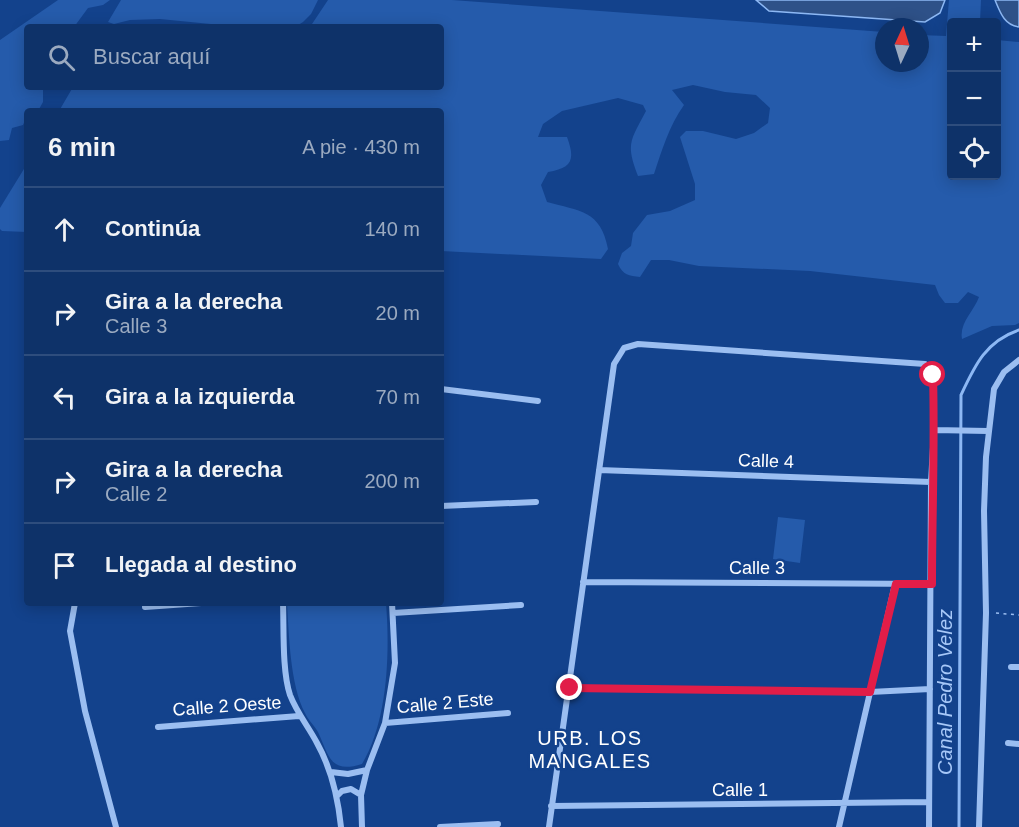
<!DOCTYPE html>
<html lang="es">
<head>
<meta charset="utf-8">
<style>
  :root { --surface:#0e3269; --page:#1c3e71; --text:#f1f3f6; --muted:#9baac0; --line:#2e4d7d }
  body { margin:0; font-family:Helvetica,sans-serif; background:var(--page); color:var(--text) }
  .controls { position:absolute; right:18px; top:18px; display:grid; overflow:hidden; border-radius:6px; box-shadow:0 3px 15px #0003 }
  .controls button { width:54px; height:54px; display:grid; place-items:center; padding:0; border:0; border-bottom:2px solid var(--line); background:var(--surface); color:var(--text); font:30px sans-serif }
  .compass { position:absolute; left:875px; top:18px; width:54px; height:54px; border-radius:50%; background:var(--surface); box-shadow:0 3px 15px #0003; rotate:4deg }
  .stop { position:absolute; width:18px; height:18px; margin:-14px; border:4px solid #e11d48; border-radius:50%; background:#fff }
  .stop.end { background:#e11d48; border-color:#fff; box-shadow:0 2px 6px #0008 }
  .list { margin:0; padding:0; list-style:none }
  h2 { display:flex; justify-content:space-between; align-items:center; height:78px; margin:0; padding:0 24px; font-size:26px }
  h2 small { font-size:20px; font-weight:400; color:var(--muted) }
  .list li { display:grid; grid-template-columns:39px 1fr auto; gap:18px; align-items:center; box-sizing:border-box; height:84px; padding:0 24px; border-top:2px solid var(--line) }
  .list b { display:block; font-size:22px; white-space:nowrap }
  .list p { margin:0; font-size:20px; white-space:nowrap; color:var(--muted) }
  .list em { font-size:20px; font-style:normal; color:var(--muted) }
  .icon { flex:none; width:33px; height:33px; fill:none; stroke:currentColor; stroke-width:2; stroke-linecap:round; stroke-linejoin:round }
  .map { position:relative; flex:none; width:1019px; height:827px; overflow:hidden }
  .search { position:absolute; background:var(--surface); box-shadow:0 3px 15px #0003; left:24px; top:24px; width:420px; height:66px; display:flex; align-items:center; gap:15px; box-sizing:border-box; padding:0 21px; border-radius:6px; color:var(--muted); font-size:22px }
  .panel { position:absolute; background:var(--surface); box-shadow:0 3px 15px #0003; left:24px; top:108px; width:420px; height:498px; border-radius:6px }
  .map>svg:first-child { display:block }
  .green { fill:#255bab }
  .water { fill:#2e5188; stroke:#8db8f4; stroke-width:1.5 }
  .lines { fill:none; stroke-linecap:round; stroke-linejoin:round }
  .stream { stroke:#8db8f4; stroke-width:3 }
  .path { stroke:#9bbef1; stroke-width:1.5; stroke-dasharray:3 4.5; stroke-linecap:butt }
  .street { stroke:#9bbef1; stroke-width:6 }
  .route { stroke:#e11d48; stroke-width:8 }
  .labels { text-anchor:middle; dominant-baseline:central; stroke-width:5; stroke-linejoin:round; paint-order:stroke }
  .street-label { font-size:18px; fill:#fff; stroke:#13428c }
  .water-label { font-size:20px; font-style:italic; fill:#a7c8f8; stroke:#13428c }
  .neighbourhood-label { font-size:20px; letter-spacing:1.5px; fill:#fff; stroke:#13428c }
</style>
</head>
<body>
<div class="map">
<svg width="1019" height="827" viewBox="0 0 1019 827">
  <rect width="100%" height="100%" fill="#13428c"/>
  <!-- green -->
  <path class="green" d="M58,0h52l-7,5 -15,3 -14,19h-47v60h16v15l-5,9h-11v5l-4,9 -11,3 -3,12 -9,1v-101z
    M121,0h197l-7,14 -8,8 -8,5h-54l-81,-8 -30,1 -16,4 -6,-2z
    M328,0h124l432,32v31h36v-28l26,1 3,-36h32l-1,22h-28v154h44l1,-136 22,2v281l-4,2 -23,1 -30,13c-3,-16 12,-28 17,-42l-11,-5 -10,11h-13l-6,-8 -4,-10 -125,-14 -111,-5 -30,-6h-18l-11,17c-11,-1 -17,-2 -22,-13l4,-11 9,-7 2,-13 14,-18 23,-4 25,-11v-16l-15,-47 6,-6h17l33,8 18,-6 14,-10 2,-15 -14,-13 -31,-3 -32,-7 -21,5 12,15c-15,21 -22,45 -30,69l-16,2c-13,-33 -7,-36 8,-65l-3,-6 -25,-7 -56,13 -19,13 -5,13h29c9,24 4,31 -19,35l-7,13 6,17c32,9 54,8 61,47l-7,10 -160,-8v-140h-382l14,-24h368v-60h-131z
    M27,164v68l-25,-1 -2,-2v-21z
    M778,517l27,3 -5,43 -27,-4z
    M287,603h99c4,49 2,118 -24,161 -32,10 -33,-8 -44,-32 -4,-7 -10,-12 -13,-19 -15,-28 -16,-78 -18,-110z"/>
  <!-- water -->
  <path class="water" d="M756,0h189l-5,13 -15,9 -156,-11z
    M995,0h24v27c-15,-2 -19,-15 -24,-27z"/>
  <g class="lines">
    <!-- stream -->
    <path class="stream" d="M959,827l2,-432c14,-30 25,-54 58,-65"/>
    <!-- path -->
    <path class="path" d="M996,613l23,2"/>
    <!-- street -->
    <path class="street" d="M441,389l97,12
      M934,430l54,1
      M599,470l332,12
      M441,506l95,-4
      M583,582l349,2
      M75,603l-5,28 15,80 31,116
      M283,603c1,26 -1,68 7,92 7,18 18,31 27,48 15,27 21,54 24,84
      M145,607l56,-4
      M393,613l128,-8
      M1011,667h8
      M570,688l300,4 60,-3
      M385,723l123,-10
      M158,727l141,-11
      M1008,743l11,1
      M331,772l17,2 19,-4
      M337,796l5,-5 9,-2 10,6
      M551,806l378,-4
      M362,827l-1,-32 6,-25 18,-47 10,-60 -3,-60
      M440,827l58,-3
      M549,827l65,-463 10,-16 14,-4 287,20 8,11 1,55 -3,52 -2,345
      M839,827l56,-243
      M979,827l7,-214 -2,-102 2,-54 8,-68 10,-17 15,-12"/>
  </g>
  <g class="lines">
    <!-- route -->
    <path class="route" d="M570,688l300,4 26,-108h36c0,-70 3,-140 1,-209"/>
  </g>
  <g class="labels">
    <!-- street labels -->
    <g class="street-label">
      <text transform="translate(766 461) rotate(2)">Calle 4</text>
      <text x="757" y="568">Calle 3</text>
      <text transform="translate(445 703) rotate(-5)">Calle 2 Este</text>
      <text transform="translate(227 706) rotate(-4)">Calle 2 Oeste</text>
      <text x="740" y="790">Calle 1</text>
    </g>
    <!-- water labels -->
    <g class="water-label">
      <text transform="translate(945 692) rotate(-90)">Canal Pedro Velez</text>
    </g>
    <!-- neighbourhood labels -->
    <g class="neighbourhood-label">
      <text x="590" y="738">URB. LOS<tspan x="590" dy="23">MANGALES</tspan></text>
    </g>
  </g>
</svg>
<div class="controls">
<button>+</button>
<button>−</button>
<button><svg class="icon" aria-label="locate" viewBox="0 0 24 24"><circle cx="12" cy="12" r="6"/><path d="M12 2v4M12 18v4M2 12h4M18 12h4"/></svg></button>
</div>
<svg class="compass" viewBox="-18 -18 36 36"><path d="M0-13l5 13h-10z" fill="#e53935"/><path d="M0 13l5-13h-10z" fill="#9baac0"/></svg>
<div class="stop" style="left:933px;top:375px"></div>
<div class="stop end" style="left:570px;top:688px"></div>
<div class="search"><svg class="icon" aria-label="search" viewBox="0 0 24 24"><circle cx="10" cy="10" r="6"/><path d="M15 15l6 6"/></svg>Buscar aquí</div>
<section class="panel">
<h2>6 min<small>A pie · 430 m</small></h2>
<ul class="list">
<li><svg class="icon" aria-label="ahead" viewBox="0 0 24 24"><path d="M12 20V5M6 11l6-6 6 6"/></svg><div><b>Continúa</b></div><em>140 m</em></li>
<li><svg class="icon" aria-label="right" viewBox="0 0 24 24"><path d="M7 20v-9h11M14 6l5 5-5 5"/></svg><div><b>Gira a la derecha</b><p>Calle 3</p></div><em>20 m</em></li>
<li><svg class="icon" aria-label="left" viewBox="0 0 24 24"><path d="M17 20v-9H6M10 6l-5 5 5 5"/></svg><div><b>Gira a la izquierda</b></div><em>70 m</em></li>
<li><svg class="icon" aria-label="right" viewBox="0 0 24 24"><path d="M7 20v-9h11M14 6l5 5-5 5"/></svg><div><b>Gira a la derecha</b><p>Calle 2</p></div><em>200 m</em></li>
<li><svg class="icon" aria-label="arrive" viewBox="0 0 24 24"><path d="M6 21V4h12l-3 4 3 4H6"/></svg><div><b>Llegada al destino</b></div></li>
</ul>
</section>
</div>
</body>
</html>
